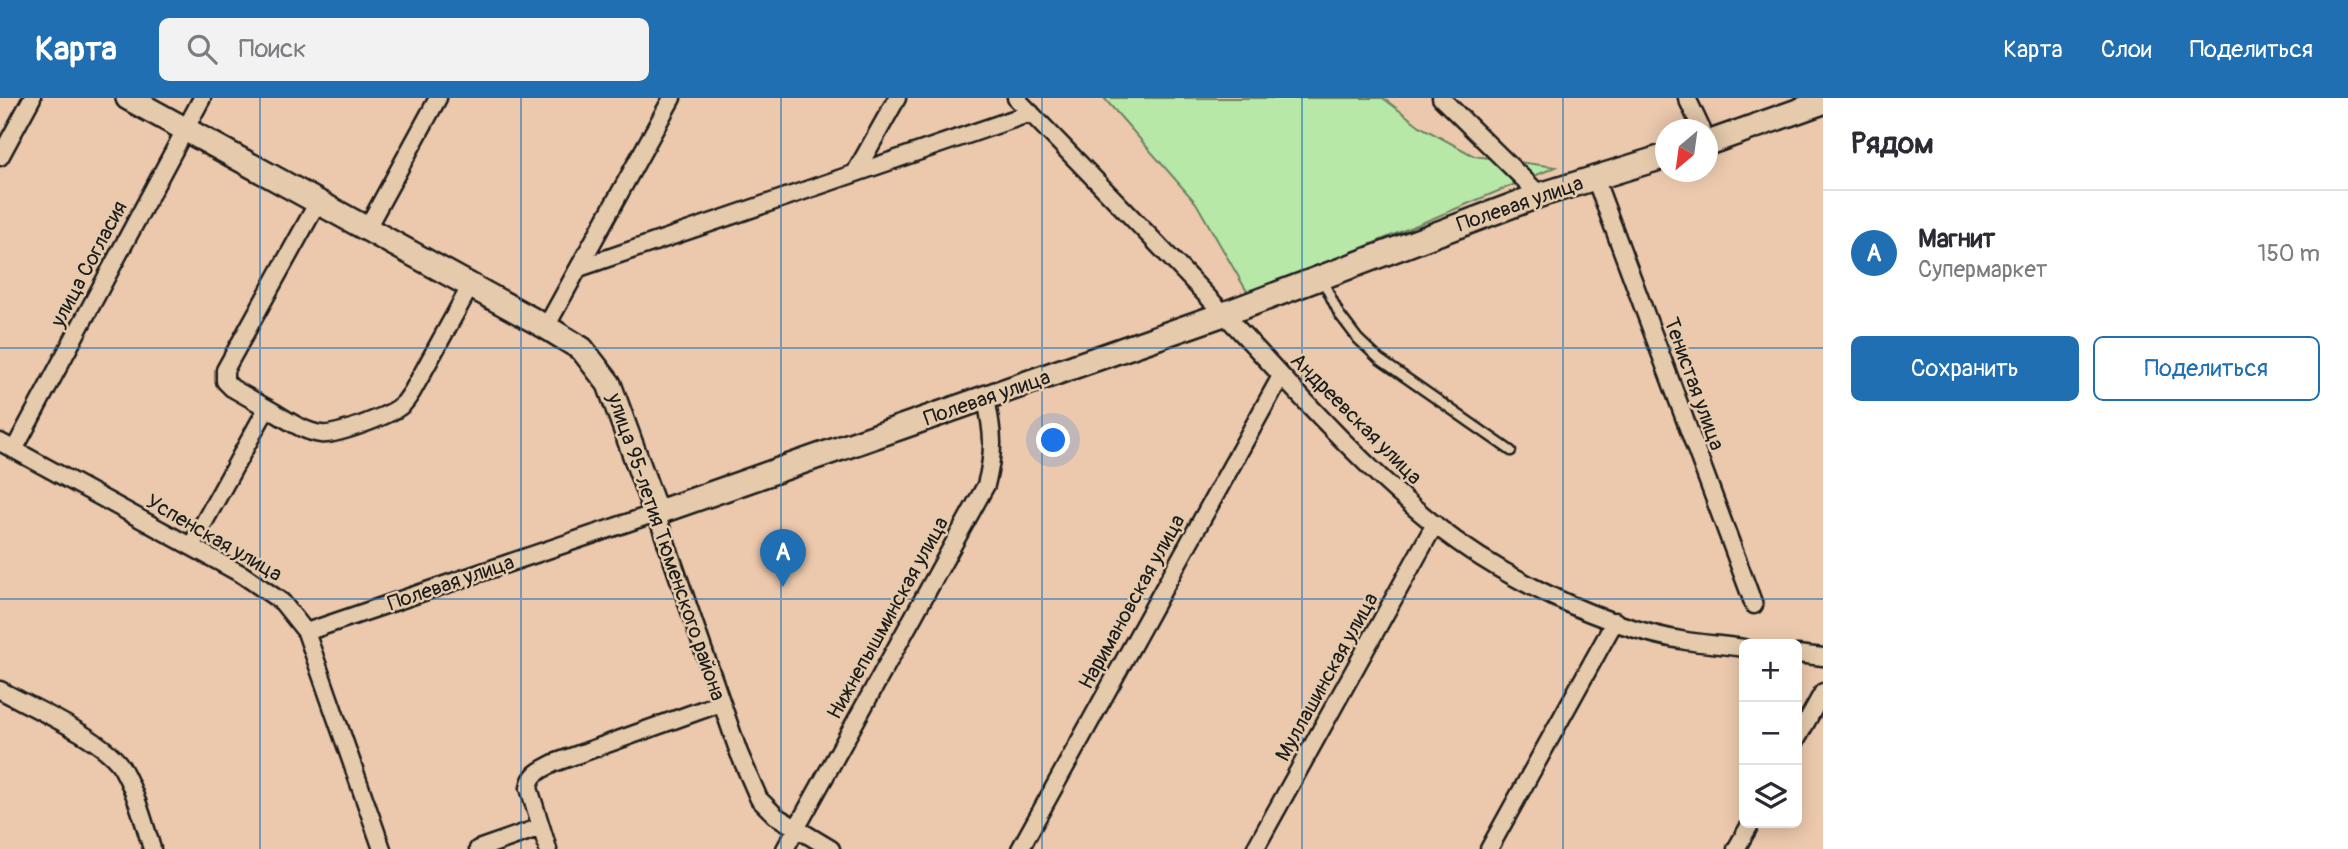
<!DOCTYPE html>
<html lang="ru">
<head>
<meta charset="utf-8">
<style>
  :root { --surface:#fff; --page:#f2f2f3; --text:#2b2b33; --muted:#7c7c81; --line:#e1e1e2; --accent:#1f6fb2 }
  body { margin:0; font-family:Pangolin,sans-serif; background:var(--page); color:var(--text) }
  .controls { position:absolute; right:21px; bottom:21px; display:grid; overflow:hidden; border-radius:10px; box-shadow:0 4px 18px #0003 }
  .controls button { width:63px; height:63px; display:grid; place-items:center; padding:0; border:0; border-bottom:2px solid var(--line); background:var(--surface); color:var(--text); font:35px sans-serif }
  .compass { position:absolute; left:1655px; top:21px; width:63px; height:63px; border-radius:50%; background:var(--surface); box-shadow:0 4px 18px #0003; rotate:209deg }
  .you { position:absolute; left:1054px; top:343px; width:24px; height:24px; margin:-18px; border:5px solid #fff; border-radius:50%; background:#1a73e8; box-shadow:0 0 0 10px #1a73e833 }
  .badge { display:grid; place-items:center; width:46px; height:46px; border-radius:50%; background:var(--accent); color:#fff; font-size:23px; font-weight:700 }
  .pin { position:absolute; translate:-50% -58px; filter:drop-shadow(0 2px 4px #0008) }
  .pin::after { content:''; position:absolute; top:37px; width:24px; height:21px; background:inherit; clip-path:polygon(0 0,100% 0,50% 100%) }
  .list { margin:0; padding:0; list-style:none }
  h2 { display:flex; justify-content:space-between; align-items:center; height:91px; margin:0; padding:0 28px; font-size:30px }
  h2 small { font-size:23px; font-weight:400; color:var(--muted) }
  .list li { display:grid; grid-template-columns:46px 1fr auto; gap:21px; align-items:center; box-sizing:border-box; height:126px; padding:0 28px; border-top:2px solid var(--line) }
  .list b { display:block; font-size:26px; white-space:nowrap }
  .list p { margin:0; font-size:23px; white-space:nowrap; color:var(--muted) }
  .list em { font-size:23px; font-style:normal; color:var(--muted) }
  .actions { display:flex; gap:14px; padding:21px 28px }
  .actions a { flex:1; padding:16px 0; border:2px solid var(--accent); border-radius:10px; text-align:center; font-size:24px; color:var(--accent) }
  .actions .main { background:var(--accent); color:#fff }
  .icon { flex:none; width:38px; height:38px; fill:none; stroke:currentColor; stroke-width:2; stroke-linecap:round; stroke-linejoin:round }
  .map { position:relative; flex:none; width:1823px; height:751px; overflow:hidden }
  header { display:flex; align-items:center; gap:42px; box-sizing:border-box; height:98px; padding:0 35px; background:var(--accent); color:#fff }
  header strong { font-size:33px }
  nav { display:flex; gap:38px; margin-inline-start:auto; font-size:24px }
  .search { width:490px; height:63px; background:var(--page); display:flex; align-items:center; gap:18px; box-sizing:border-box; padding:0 24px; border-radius:10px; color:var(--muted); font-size:26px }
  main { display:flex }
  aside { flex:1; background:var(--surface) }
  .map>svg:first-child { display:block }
  .green { fill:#b8e8a8; stroke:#6a8262; stroke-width:2 }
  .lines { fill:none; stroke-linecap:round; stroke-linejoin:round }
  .lane-casing { stroke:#1c1c1c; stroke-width:13 }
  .street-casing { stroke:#1c1c1c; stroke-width:21 }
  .secondary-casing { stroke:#1c1c1c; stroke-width:28 }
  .lane { stroke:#e5caac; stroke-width:8 }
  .street { stroke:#e5caac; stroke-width:16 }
  .secondary { stroke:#e5caac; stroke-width:23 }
  .grid { fill:none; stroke:#1f6fb2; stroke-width:2; stroke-opacity:0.55 }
  .labels { text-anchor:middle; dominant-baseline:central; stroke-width:5; stroke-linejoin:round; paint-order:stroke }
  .street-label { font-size:21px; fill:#1c1c1c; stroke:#e5caac }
</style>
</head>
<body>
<header>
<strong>Карта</strong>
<div class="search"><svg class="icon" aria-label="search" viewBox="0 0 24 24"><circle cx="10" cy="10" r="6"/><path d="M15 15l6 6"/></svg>Поиск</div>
<nav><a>Карта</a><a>Слои</a><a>Поделиться</a></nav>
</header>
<main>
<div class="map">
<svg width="1823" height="751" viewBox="0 0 1823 751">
  <rect width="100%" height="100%" fill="#ecc9ad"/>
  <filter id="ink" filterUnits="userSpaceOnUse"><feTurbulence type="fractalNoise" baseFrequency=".0143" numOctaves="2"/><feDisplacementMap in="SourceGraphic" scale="14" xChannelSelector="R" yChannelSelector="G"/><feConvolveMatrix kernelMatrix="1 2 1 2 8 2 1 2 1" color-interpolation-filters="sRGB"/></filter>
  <g filter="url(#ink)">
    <!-- green -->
    <path class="green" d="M1104,0h279l38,29 53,29 82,11 -307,128 -53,-92z"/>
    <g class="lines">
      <defs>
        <path id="lane" d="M1322,181l17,35 19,25 21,20 132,92"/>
        <path id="street" d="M1016,0c70,72 140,144 209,217 67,71 133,148 209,209 66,53 169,103 252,117 20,3 39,4 58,7
          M1441,0l99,97
          M1687,0l15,32
          M0,59l32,-59
          M855,75l42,-75
          M1595,80l159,427
          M367,130l71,-130
          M579,170l452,-155
          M546,229l126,-229
          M267,310c16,9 36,24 54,26 15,2 70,-19 81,-29 4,-3 7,-9 10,-13l59,-107
          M0,344l243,133 39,27 24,30 76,217
          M14,352l188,-352
          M191,448l76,-138 -35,-20 -7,-7v-11l93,-168
          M306,534l350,-119 83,240 20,46 17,17 55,33
          M1797,556l26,3
          M0,592c31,17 105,49 122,78 14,25 22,54 30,81
          M1797,641l26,-47
          M478,751l63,-22
          M548,751l-19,-61c2,-15 12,-18 25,-25l167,-60
          M785,751l201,-364c9,-34 7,-53 0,-86
          M1020,751l261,-473
          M1255,751l180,-325
          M1489,751l126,-228
          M1736,751l15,-26"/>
        <path id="secondary" d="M128,0l418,229 36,22 27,35 47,129 568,-199 316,-119 126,-39
          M1708,45l115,-41"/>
      </defs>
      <!-- lane casing -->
      <use href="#lane" class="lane-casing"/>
      <!-- street casing -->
      <use href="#street" class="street-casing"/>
      <!-- secondary casing -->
      <use href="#secondary" class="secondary-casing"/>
      <!-- lane -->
      <use href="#lane" class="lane"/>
      <!-- street -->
      <use href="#street" class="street"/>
      <!-- secondary -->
      <use href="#secondary" class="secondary"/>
    </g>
  </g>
  <!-- grid -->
  <path class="grid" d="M260,0v751M521,0v751M781,0v751M1042,0v751M1302,0v751M1563,0v751M0,250h1823M0,501h1823"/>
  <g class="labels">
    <!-- street labels -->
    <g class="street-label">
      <text transform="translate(1520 106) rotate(-19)">Полевая улица</text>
      <text transform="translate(89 166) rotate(-62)">улица Согласия</text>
      <text transform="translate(1694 286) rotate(70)">Тенистая улица</text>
      <text transform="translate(987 300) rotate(-19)">Полевая улица</text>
      <text transform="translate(1356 321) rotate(45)">Андреевская улица</text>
      <text transform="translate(214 440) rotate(30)">Успенская улица</text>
      <text transform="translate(666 449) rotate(71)">улица 95-летия Тюменского района</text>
      <text transform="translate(451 485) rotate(-19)">Полевая улица</text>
      <text transform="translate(1132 504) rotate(-61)">Наримановская улица</text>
      <text transform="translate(888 520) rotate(-61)">Нижнепышминская улица</text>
      <text transform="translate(1327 579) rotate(-61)">Муллашинская улица</text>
    </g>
  </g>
</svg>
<div class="controls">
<button>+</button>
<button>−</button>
<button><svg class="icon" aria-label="layers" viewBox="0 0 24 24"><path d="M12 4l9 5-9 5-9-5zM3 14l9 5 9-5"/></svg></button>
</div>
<svg class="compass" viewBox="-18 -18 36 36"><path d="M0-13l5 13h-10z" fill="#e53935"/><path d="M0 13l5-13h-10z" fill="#7c7c81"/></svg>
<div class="you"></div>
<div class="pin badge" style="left:783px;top:489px">A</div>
</div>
<aside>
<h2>Рядом<small></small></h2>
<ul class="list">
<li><span class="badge">A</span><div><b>Магнит</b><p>Супермаркет</p></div><em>150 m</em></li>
</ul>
<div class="actions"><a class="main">Сохранить</a><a>Поделиться</a></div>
</aside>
</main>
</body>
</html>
